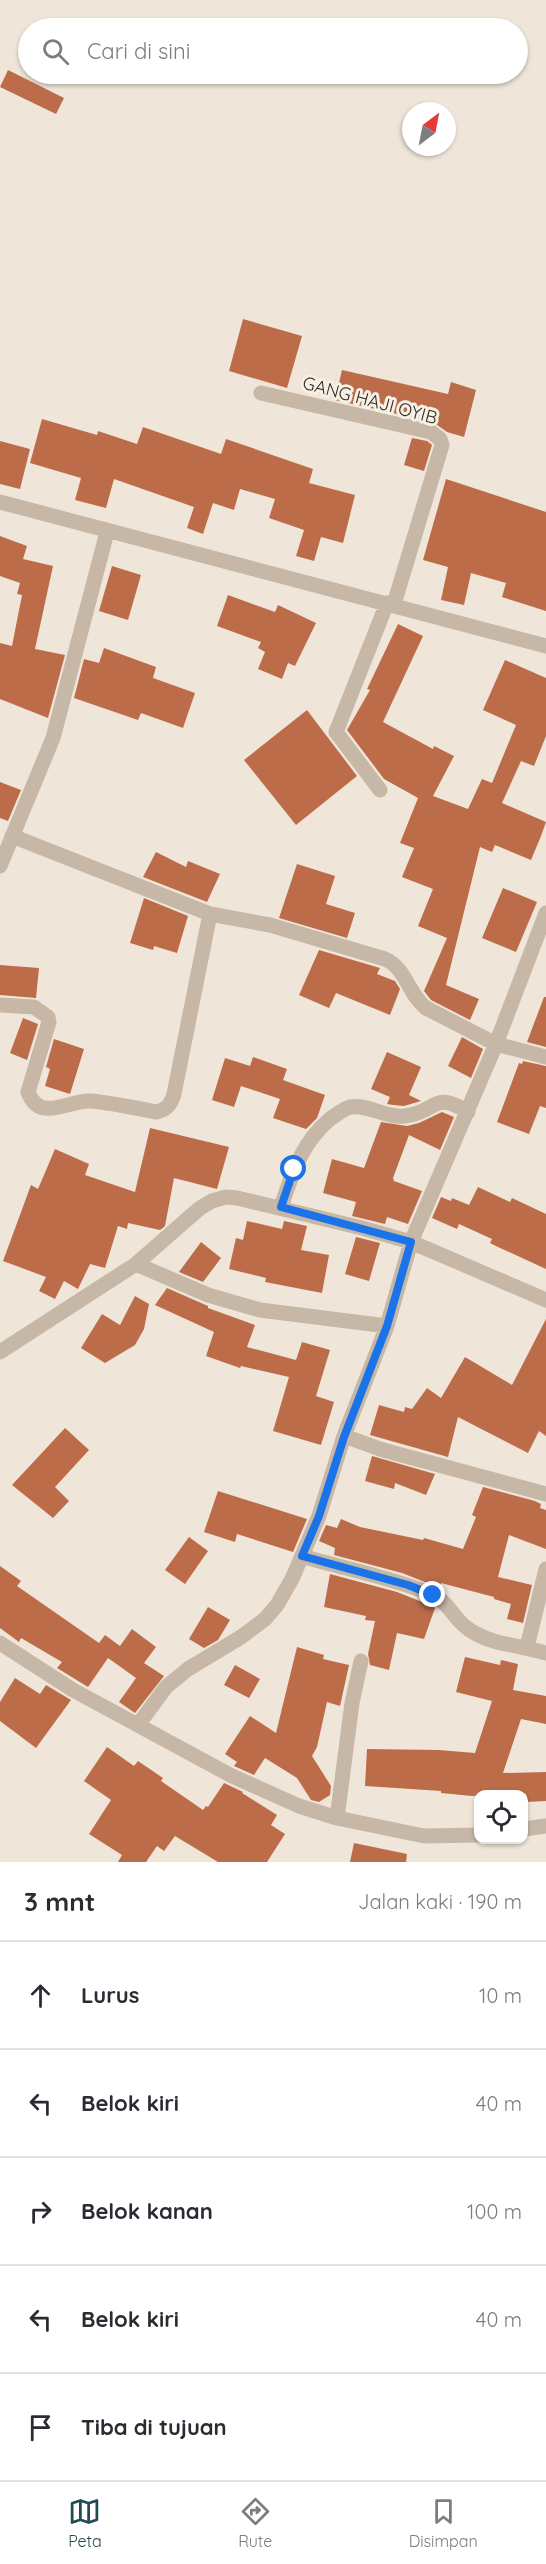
<!DOCTYPE html>
<html lang="id">
<head>
<meta charset="utf-8">
<style>
  :root { --surface:#fff; --page:#f7f7f7; --text:#2b2b33; --muted:#7c7c81; --line:#e1e1e2; --accent:#1f4b51 }
  body { margin:0; font-family:Quicksand,sans-serif; background:var(--page); color:var(--text) }
  .controls { position:absolute; right:18px; bottom:18px; display:grid; overflow:hidden; border-radius:12px; box-shadow:0 2px 4px #0004 }
  .controls button { width:54px; height:54px; display:grid; place-items:center; padding:0; border:0; border-bottom:2px solid var(--line); background:var(--surface); color:var(--text); font:30px sans-serif }
  .compass { position:absolute; left:402px; top:102px; width:54px; height:54px; border-radius:50%; background:var(--surface); box-shadow:0 2px 4px #0004; rotate:32deg }
  .stop { position:absolute; width:18px; height:18px; margin:-14px; border:4px solid #1a73e8; border-radius:50%; background:#fff }
  .stop.end { background:#1a73e8; border-color:#fff; box-shadow:0 2px 6px #0008 }
  .list { margin:0; padding:0; list-style:none }
  h2 { display:flex; justify-content:space-between; align-items:center; height:78px; margin:0; padding:0 24px; font-size:26px }
  h2 small { font-size:20px; font-weight:400; color:var(--muted) }
  .list li { display:grid; grid-template-columns:39px 1fr auto; gap:18px; align-items:center; box-sizing:border-box; height:108px; padding:0 24px; border-top:2px solid var(--line) }
  .list b { display:block; font-size:22px; white-space:nowrap }
  .list em { font-size:20px; font-style:normal; color:var(--muted) }
  .icon { flex:none; width:33px; height:33px; fill:none; stroke:currentColor; stroke-width:2; stroke-linecap:round; stroke-linejoin:round }
  .map { position:relative; flex:none; width:546px; height:1862px; overflow:hidden }
  .search { position:absolute; background:var(--surface); box-shadow:0 2px 4px #0004; left:18px; right:18px; top:18px; height:66px; display:flex; align-items:center; gap:15px; box-sizing:border-box; padding:0 21px; border-radius:33px; color:var(--muted); font-size:22px }
  .sheet { height:618px; background:var(--surface) }
  nav { display:flex; justify-content:space-around; align-items:center; box-sizing:border-box; height:84px; border-top:2px solid var(--line); background:var(--surface); font-size:16px; color:var(--muted) }
  nav a { display:grid; justify-items:center; gap:3px }
  nav .on { color:var(--accent) }
  .map>svg:first-child { display:block }
  .building { fill:#bd6c4a }
  .lines { fill:none; stroke-linecap:round; stroke-linejoin:round }
  .minor { stroke:#c6b7a6; stroke-width:15 }
  .route { stroke:#1a73e8; stroke-width:8 }
  .labels { text-anchor:middle; dominant-baseline:central; stroke-width:6; stroke-linejoin:round; paint-order:stroke }
  .street-label { font-size:18px; fill:#332b27; stroke:#f7f0e5 }
</style>
</head>
<body>
<div class="map">
<svg width="546" height="1862" viewBox="0 0 546 1862">
  <rect width="100%" height="100%" fill="#efe6d9"/>
  <!-- building -->
  <path class="building" d="M8,70l56,28 -8,16 -56,-27z
    M243,319l59,17 -15,52 -58,-17z
    M342,370l106,24 3,-12 25,8 -12,47 -17,-5 -14,-10 -98,-22z
    M42,419l55,16 1,-4 39,13 6,-17 78,27 5,-15 87,30 -4,14 46,12 -12,48 -22,-6 -7,24 -18,-5 8,-26 -35,-12 6,-19 -35,-10 -6,21 -21,-7 -10,31 -16,-6 7,-21 -80,-28 -8,29 -31,-8 6,-22 -51,-15z
    M412,438l15,3 5,4 -8,26 -20,-6z
    M0,441l30,8 -10,40 -20,-5z
    M446,479l100,33v99l-44,-14 4,-14 -35,-10 -7,32 -23,-5 7,-33 -25,-7z
    M0,536l27,10 -4,13 30,7 -18,83 30,6 -17,63 -48,-19v-56l12,3 10,-51 -5,-1 3,-11 -20,-7z
    M112,566l29,9 -13,45 -29,-9z
    M228,595l47,17 3,-7 38,18 -21,43 -7,-3 -6,16 -24,-10 7,-17 -7,-4 3,-6 -44,-16z
    M398,624l25,12 -40,86 50,27 1,-3 20,10 -21,40 35,13 14,-30 10,4 24,-58 -33,-15 22,-50 41,18v58l-12,30 -13,-5 -19,42 44,19 -5,14 -10,24 -36,-15 -3,7 -12,-5 -34,138 33,14 -9,21 -39,-20 -7,-9 23,-53 -29,-12 15,-37 -31,-12 12,-29 -14,-5 18,-45 -34,-19 -37,-49 23,-40 -3,-1z
    M104,648l52,19 -3,11 42,15 -12,35 -42,-15 -3,7 -64,-22 10,-39 15,4z
    M307,710l50,66 -61,49 -52,-65z
    M0,782l21,8 -13,31 -8,-3z
    M156,852l30,15 2,-6 32,13 -13,28 -64,-25z
    M297,864l38,12 -9,28 29,9 -8,25 -68,-20z
    M503,888l34,14 -21,50 -34,-14z
    M144,898l44,18 -11,37 -23,-7 -1,4 -23,-7z
    M319,950l61,18 -3,6 18,7 5,8 -10,26 -54,-22 -7,15 -30,-13z
    M0,965l39,3 -3,30 -36,-3z
    M544,997h2v50l-19,-5z
    M23,1018l15,6 -11,36 -17,-7z
    M462,1037l21,12 -12,29 -23,-12z
    M54,1039l30,10 -14,45 -25,-8 5,-17 -4,-2z
    M387,1052l34,15 -12,28 12,6 -17,5 -11,-1 -6,-1 3,-7 -19,-8z
    M253,1057l34,12 -4,11 42,15 -8,23 -11,11 -33,-11 7,-19 -39,-13 -7,21 -22,-7 13,-42 25,8z
    M523,1061l23,5v42l-6,-2 -11,28 -32,-12 22,-59 3,1z
    M442,1112l12,5 -14,33 -31,-15 -16,43 1,3 28,10 -14,33 -21,-7 -2,7 -33,-8 4,-14 -33,-9 9,-34 32,9 17,-46 26,4 12,-3z
    M150,1128l79,19 -12,42 -43,-11 -9,48 -5,4 -32,-7 -1,6 -9,-3 -13,42 -15,-4 -12,25 -14,-8 -9,18 -16,-8 7,-14 -43,-16 28,-76 7,4 17,-40 34,15 -4,11 50,17z
    M478,1187l32,15 2,-4 34,16v55l-48,-22 -8,-4 2,-4 -33,-15 -2,5 -25,-11 9,-21 10,4 1,-3 17,7z
    M247,1221l35,8 2,-8 23,5 -6,24 28,5 -7,38 -57,-11 1,-4 -37,-9 7,-31 7,2z
    M356,1237l24,6 -11,38 -24,-7z
    M201,1242l20,16 -18,24 -24,-10z
    M167,1288l41,18v2l47,17 -8,22 49,13 6,-18 28,8 -14,46 18,6 -13,43 -48,-14 16,-54 -48,-11 -1,2 -34,-12 8,-24 -59,-27z
    M135,1296l14,8 -5,25 -9,16 -30,18 -24,-15 21,-34 18,11z
    M546,1319v117l-7,-5 -11,22 -70,-36 -10,40 -78,-22 9,-30 25,7 1,-5 7,2 15,-21 14,10 24,-41 47,28z
    M65,1428l24,22 -34,37 14,14 -16,17 -41,-33z
    M372,1456l63,18 -9,21 -31,-12 -1,6 -29,-8z
    M483,1487l52,14 6,3 -1,4 6,2v39l-37,-14 -11,42 34,8 -9,38 -16,-4 4,-15 -17,-5v-2l-53,-14 -1,5 -38,-15 -68,-18 1,-7 -16,-7 7,-16 11,3 4,-9 19,8 63,13 1,-2 39,11 13,-32 -4,-2z
    M218,1491l89,28 -14,33 -56,-18 -2,8 -31,-10z
    M189,1537l19,14 -23,33 -20,-14z
    M0,1566l21,15 -4,5 82,57 6,-8 15,11 12,-17 24,18 -12,16 20,13 -29,37 -16,-11 17,-24 -28,-20 -20,29 -31,-19 5,-6 -41,-24 -2,4 -19,-14z
    M330,1574l67,18 35,14 3,2 -11,31 -27,-6 -8,37 -19,-5 -2,-11 7,-33 -10,-1 1,-4 -42,-9z
    M208,1607l22,13 -12,20 -14,8 -15,-9z
    M297,1647l27,8 -1,4 26,6 -9,41 -13,-4 -10,45 -5,9 19,30 -1,9 -11,7 -8,-2 -14,-22 -32,-20 -11,17 -20,-9 3,-4 -12,-8 25,-38 26,17z
    M465,1657l35,8 1,-5 17,4 -5,26 33,6v28l-25,-5 -18,54 43,-1v29l-20,1v-8l-54,2 -31,-3v-2l-76,-5 2,-37 72,1 36,3 17,-52 -36,-9z
    M235,1665l25,14 -11,19 -25,-13z
    M15,1678l25,16 6,-9 25,15 -35,48 -36,-27v-19z
    M107,1747l27,19 4,-5 25,17 -2,3 42,29 3,-4 2,1 16,-24 19,9 -1,1 35,22 -6,10 14,9 -18,28h-49l-43,-26 -11,15 -7,-5 -11,16h-28l4,-7 -33,-21 22,-34 -27,-19z
    M354,1843l53,11 -1,8h-56z"/>
  <g class="lines">
    <!-- minor -->
    <path class="minor" d="M261,393l170,39 9,7 2,6 -48,159
      M0,502l546,144
      M380,790l-44,-58 51,-129
      M12,836l198,78 60,11 115,34c22,10 23,35 41,49l70,36 50,13
      M0,866l53,-128 54,-206
      M0,1005l34,2 14,10 1,5 -21,70c12,32 42,7 63,9 22,2 44,7 65,11 11,-2 15,-8 18,-18l36,-180
      M281,1207c11,-33 21,-65 49,-88 6,-4 13,-10 20,-12 18,-3 36,11 55,9 33,-4 27,-26 63,-4
      M136,1264l72,31 52,15 127,16
      M0,1352l136,-88 64,-56 12,-7 14,-4 11,1 125,30 49,14 135,58
      M344,1436l39,14 163,44
      M302,1556c43,13 88,21 129,38 19,9 21,23 36,34 22,17 54,17 79,25
      M0,1643l73,47 159,86 67,30 38,12 87,18 54,-1
      M527,1647l19,-78
      M138,1725l28,-38 22,-18 53,-32 24,-18 12,-14 15,-26 27,-63 25,-80 43,-110 24,-84 85,-198 50,-131
      M337,1818l15,-115 9,-42
      M524,1829l22,-3"/>
  </g>
  <g class="lines">
    <!-- route -->
    <path class="route" d="M294,1169l-13,38 130,35 -24,84 -43,111 -25,79 -17,40 106,29 25,10"/>
  </g>
  <g class="labels">
    <!-- street labels -->
    <g class="street-label">
      <text transform="translate(370 400) rotate(15)">GANG HAJI OYIB</text>
    </g>
  </g>
</svg>
<div class="controls">
<button><svg class="icon" aria-label="locate" viewBox="0 0 24 24"><circle cx="12" cy="12" r="6"/><path d="M12 2v4M12 18v4M2 12h4M18 12h4"/></svg></button>
</div>
<svg class="compass" viewBox="-18 -18 36 36"><path d="M0-13l5 13h-10z" fill="#e53935"/><path d="M0 13l5-13h-10z" fill="#7c7c81"/></svg>
<div class="stop" style="left:294px;top:1169px"></div>
<div class="stop end" style="left:433px;top:1595px"></div>
<div class="search"><svg class="icon" aria-label="search" viewBox="0 0 24 24"><circle cx="10" cy="10" r="6"/><path d="M15 15l6 6"/></svg>Cari di sini</div>
</div>
<section class="sheet">
<h2>3 mnt<small>Jalan kaki · 190 m</small></h2>
<ul class="list">
<li><svg class="icon" aria-label="ahead" viewBox="0 0 24 24"><path d="M12 20V5M6 11l6-6 6 6"/></svg><div><b>Lurus</b></div><em>10 m</em></li>
<li><svg class="icon" aria-label="left" viewBox="0 0 24 24"><path d="M17 20v-9H6M10 6l-5 5 5 5"/></svg><div><b>Belok kiri</b></div><em>40 m</em></li>
<li><svg class="icon" aria-label="right" viewBox="0 0 24 24"><path d="M7 20v-9h11M14 6l5 5-5 5"/></svg><div><b>Belok kanan</b></div><em>100 m</em></li>
<li><svg class="icon" aria-label="left" viewBox="0 0 24 24"><path d="M17 20v-9H6M10 6l-5 5 5 5"/></svg><div><b>Belok kiri</b></div><em>40 m</em></li>
<li><svg class="icon" aria-label="arrive" viewBox="0 0 24 24"><path d="M6 21V4h12l-3 4 3 4H6"/></svg><div><b>Tiba di tujuan</b></div></li>
</ul>
</section>
<nav>
<a class="on"><svg class="icon" aria-label="map" viewBox="0 0 24 24"><path d="M3 6l6-2 6 2 6-2v14l-6 2-6-2-6 2zM9 4v14M15 6v14"/></svg>Peta</a>
<a><svg class="icon" aria-label="directions" viewBox="0 0 24 24"><path d="M12 3l9 9-9 9-9-9zM9 14v-3h6M13 9l2 2-2 2"/></svg>Rute</a>
<a><svg class="icon" aria-label="saved" viewBox="0 0 24 24"><path d="M7 4h10v16l-5-4-5 4z"/></svg>Disimpan</a>
</nav>
</body>
</html>
